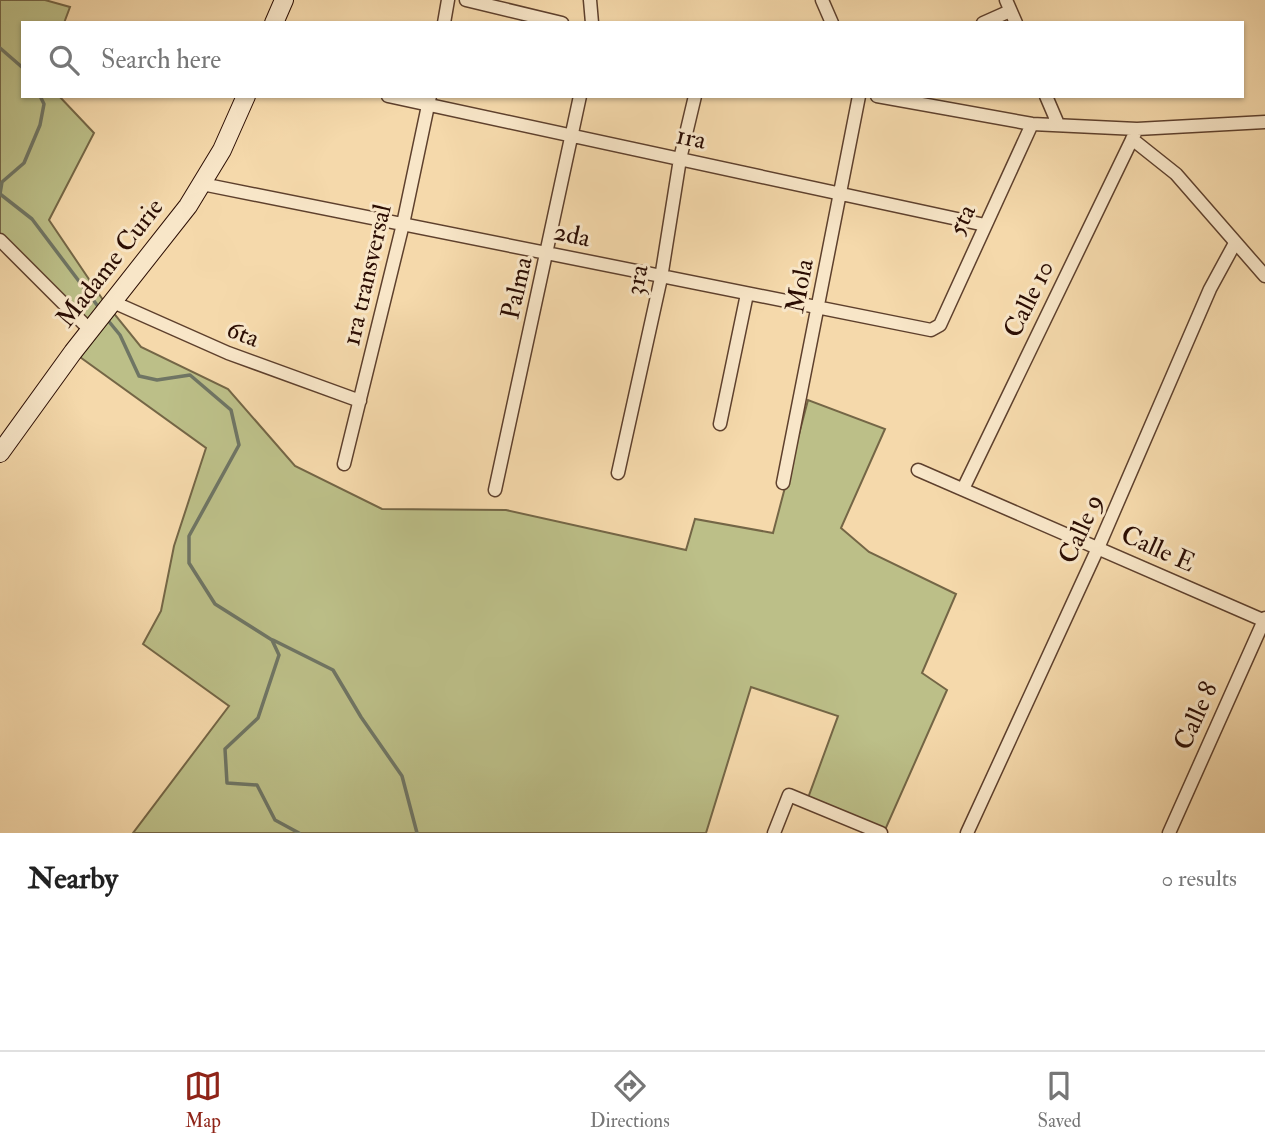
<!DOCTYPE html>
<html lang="en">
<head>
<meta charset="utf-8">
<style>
  :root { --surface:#fff; --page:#f6f6f6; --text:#222; --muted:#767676; --line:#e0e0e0; --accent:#8f2418 }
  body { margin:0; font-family:"IM FELL Double Pica",serif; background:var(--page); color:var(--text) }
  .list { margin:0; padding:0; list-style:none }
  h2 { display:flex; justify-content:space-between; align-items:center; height:91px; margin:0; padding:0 28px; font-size:30px }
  h2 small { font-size:23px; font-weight:400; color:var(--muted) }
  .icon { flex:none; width:38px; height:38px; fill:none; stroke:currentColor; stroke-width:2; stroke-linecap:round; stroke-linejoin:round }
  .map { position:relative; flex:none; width:1265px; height:833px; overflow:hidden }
  .search { position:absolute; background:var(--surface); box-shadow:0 2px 5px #0004; left:21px; right:21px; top:21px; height:77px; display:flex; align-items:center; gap:18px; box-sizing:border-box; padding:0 24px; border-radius:0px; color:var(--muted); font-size:26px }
  .sheet { height:217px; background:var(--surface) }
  nav { display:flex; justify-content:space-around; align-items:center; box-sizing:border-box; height:98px; border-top:2px solid var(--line); background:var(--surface); font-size:19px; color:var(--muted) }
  nav a { display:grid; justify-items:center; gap:4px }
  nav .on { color:var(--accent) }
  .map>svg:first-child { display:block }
  .green { fill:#bcbf88; stroke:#746646; stroke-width:2 }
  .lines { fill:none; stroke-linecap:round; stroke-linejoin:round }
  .stream { stroke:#6f7564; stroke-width:3.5 }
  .street-casing { stroke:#5e402d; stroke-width:15 }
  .secondary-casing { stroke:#2b0d03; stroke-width:20 }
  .street { stroke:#f8e6c8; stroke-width:12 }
  .secondary { stroke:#f8e6c8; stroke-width:18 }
  .labels { text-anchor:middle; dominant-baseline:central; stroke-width:6; stroke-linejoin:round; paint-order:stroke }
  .street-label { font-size:26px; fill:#2b0d03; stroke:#f8e6c8 }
</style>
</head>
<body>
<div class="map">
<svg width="1265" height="833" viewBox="0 0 1265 833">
  <rect width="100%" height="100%" fill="#f5d9ab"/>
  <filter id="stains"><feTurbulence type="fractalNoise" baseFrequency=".00286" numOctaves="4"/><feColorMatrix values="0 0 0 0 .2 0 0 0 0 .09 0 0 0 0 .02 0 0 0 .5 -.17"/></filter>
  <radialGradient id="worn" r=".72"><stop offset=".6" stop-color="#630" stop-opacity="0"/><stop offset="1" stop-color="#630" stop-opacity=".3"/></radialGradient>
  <!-- green -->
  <path class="green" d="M0,0h45l25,7 -6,16h-41v73h36l35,37 -45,87 54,80 38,47 87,42 67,77 87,43 124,1 180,40 9,-31 78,14 35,-133 77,29 -44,99 28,24 87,42 -34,79 25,17 -62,140 -77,-32 30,-82 -87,-29 -45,146h-573l96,-127 -86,-62 18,-33 13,-65 32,-98 -133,-96 17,-27 -90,-91z"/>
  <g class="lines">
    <!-- stream -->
    <path class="stream" d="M0,48l23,20
      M0,194l32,25 68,90
      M0,194l2,-12 22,-19 16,-38 4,-21 -4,-8
      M106,318l14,17 19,41 18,4 33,-5 41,35 8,35 -50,91v27l26,41 57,36 7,15 -21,63 -33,31 2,34 30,2 18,35 24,13
      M273,640l60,30 28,47 41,59 15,57"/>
    <defs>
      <path id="street" d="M466,0l96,23
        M590,0l2,23
        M822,0l10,23
        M1006,0l10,23
        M444,23l4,-23
        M983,23l27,-12
        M388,96l597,129
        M877,96l155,28 105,5 128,-7
        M1046,96l12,28
        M1132,139l44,35 89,102
        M202,184l729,146 9,-5 92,-201
        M0,240l90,90
        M113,302l115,51 132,48
        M720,424l27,-130
        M344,464l59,-240 27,-128
        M918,470l347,151
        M618,473l43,-195 19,-119 15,-63
        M783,483l76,-387
        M963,489l174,-360
        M495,490l85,-394
        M774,833l15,-38 92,38
        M967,833l131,-285 112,-259 25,-46
        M1169,833l96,-215"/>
      <path id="secondary" d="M274,23l10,-23
        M0,453l73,-101 115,-146 34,-56 24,-54"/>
    </defs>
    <!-- street casing -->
    <use href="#street" class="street-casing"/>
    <!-- secondary casing -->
    <use href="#secondary" class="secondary-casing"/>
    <!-- street -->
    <use href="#street" class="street"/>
    <!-- secondary -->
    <use href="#secondary" class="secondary"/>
  </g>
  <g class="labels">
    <!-- street labels -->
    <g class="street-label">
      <text transform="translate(691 138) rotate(12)">1ra</text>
      <text transform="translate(962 220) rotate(-65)">5ta</text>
      <text transform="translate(572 235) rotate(12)">2da</text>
      <text transform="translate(110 263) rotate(-52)">Madame Curie</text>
      <text transform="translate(367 275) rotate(-77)">1ra transversal</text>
      <text transform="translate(637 280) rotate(-79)">3ra</text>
      <text transform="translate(800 286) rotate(-79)">Mola</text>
      <text transform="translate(517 288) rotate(-77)">Palma</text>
      <text transform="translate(1029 299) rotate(-64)">Calle 10</text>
      <text transform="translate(243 334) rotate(21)">6ta</text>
      <text transform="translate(1081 529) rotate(-66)">Calle 9</text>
      <text transform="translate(1158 549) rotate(24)">Calle E</text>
      <text transform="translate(1196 716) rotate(-66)">Calle 8</text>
    </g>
  </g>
  <rect width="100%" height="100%" filter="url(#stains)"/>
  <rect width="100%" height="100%" fill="url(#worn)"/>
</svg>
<div class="search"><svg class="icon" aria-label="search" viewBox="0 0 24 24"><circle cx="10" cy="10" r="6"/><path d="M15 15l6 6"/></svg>Search here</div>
</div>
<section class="sheet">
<h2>Nearby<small>0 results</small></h2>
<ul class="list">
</ul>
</section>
<nav>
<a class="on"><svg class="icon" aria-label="map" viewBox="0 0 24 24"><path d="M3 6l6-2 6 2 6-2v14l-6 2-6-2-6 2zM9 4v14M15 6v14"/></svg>Map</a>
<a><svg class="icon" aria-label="directions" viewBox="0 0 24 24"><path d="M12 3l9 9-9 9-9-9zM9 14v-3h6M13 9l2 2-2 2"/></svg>Directions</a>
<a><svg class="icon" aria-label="saved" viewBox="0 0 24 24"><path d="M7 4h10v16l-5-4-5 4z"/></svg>Saved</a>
</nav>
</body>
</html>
